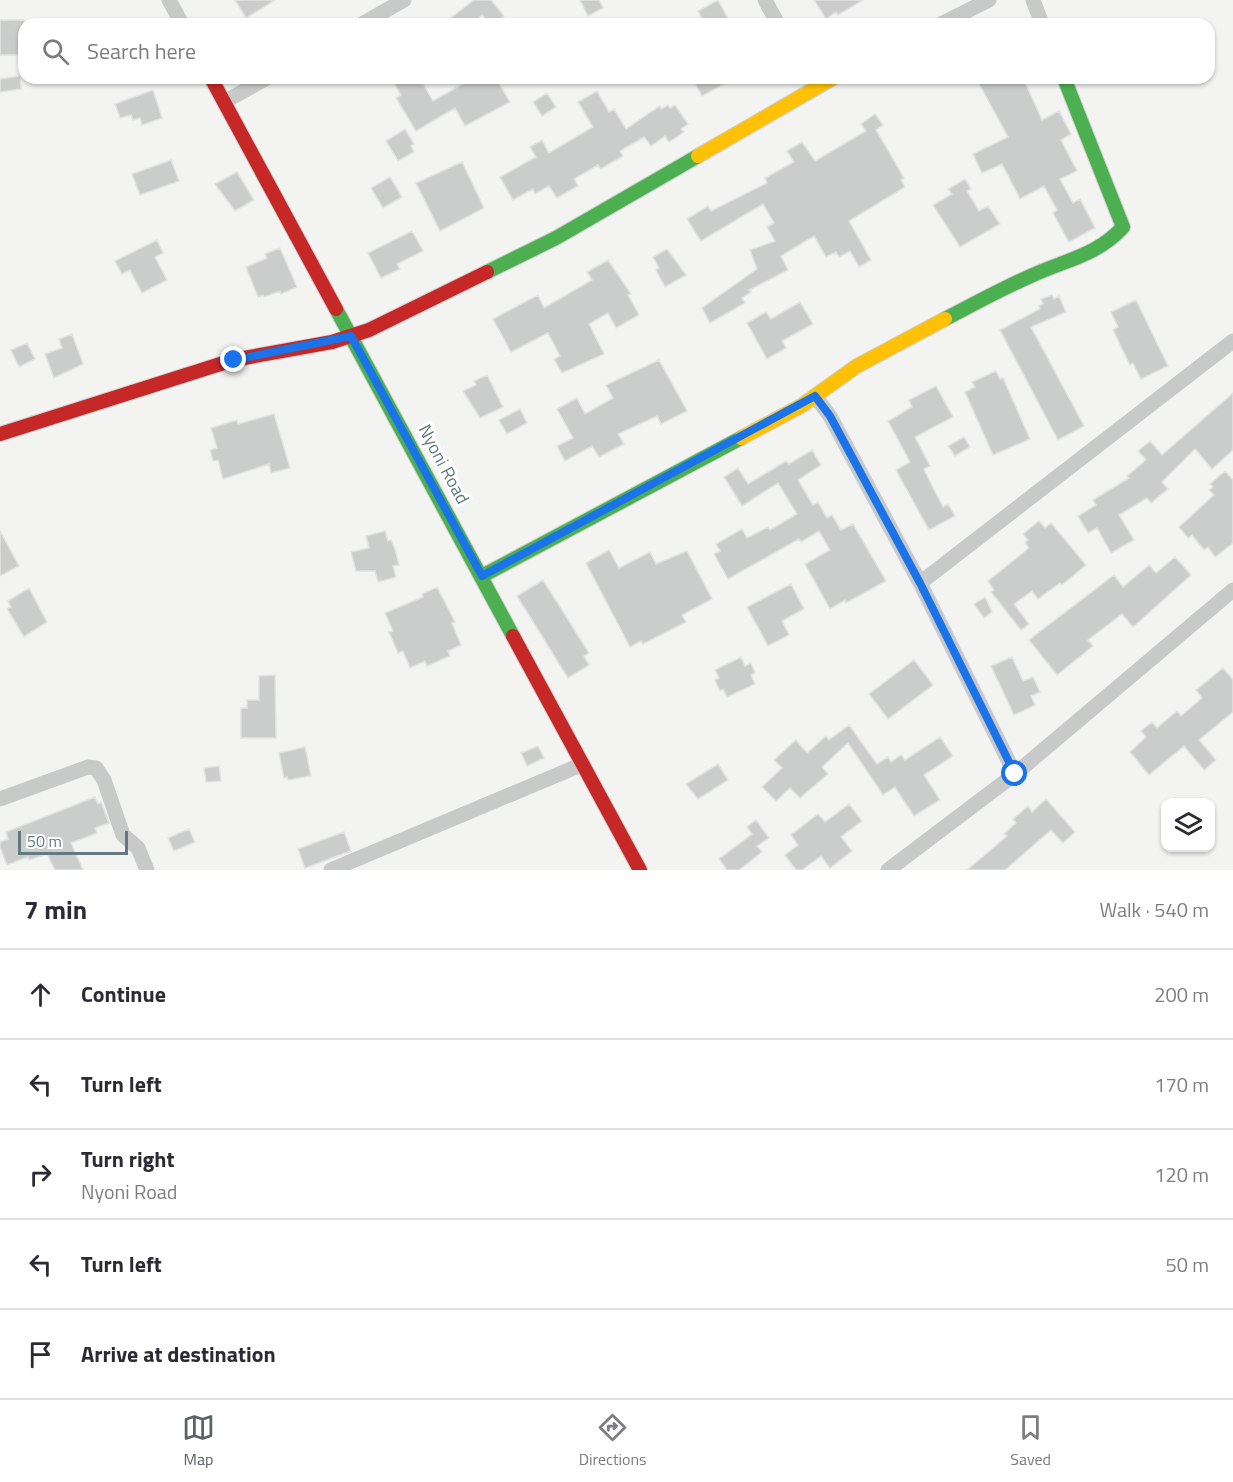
<!DOCTYPE html>
<html lang="en">
<head>
<meta charset="utf-8">
<style>
  :root { --surface:#fff; --page:#f2f2f3; --text:#2b2b33; --muted:#7c7c81; --line:#e1e1e2; --accent:#5b6168 }
  body { margin:0; font-family:"Titillium Web",sans-serif; background:var(--page); color:var(--text) }
  .controls { position:absolute; right:18px; bottom:18px; display:grid; overflow:hidden; border-radius:12px; box-shadow:0 2px 4px #0004 }
  .controls button { width:54px; height:54px; display:grid; place-items:center; padding:0; border:0; border-bottom:2px solid var(--line); background:var(--surface); color:var(--text); font:30px sans-serif }
  .scale { position:absolute; left:18px; bottom:15px; width:110px; box-sizing:border-box; padding-left:6px; border:3px solid #637a82; border-top:0; font-size:16px; line-height:21px; white-space:nowrap; color:#637a82; -webkit-text-stroke:4px #fff; paint-order:stroke }
  .stop { position:absolute; width:18px; height:18px; margin:-14px; border:4px solid #1a73e8; border-radius:50%; background:#fff }
  .stop.end { background:#1a73e8; border-color:#fff; box-shadow:0 2px 6px #0008 }
  .list { margin:0; padding:0; list-style:none }
  h2 { display:flex; justify-content:space-between; align-items:center; height:78px; margin:0; padding:0 24px; font-size:26px }
  h2 small { font-size:20px; font-weight:400; color:var(--muted) }
  .list li { display:grid; grid-template-columns:39px 1fr auto; gap:18px; align-items:center; box-sizing:border-box; height:90px; padding:0 24px; border-top:2px solid var(--line) }
  .list b { display:block; font-size:22px; white-space:nowrap }
  .list p { margin:0; font-size:20px; white-space:nowrap; color:var(--muted) }
  .list em { font-size:20px; font-style:normal; color:var(--muted) }
  .icon { flex:none; width:33px; height:33px; fill:none; stroke:currentColor; stroke-width:2; stroke-linecap:round; stroke-linejoin:round }
  .map { position:relative; flex:none; width:1233px; height:870px; overflow:hidden }
  .search { position:absolute; background:var(--surface); box-shadow:0 2px 4px #0004; left:18px; right:18px; top:18px; height:66px; display:flex; align-items:center; gap:15px; box-sizing:border-box; padding:0 21px; border-radius:18px; color:var(--muted); font-size:22px }
  .sheet { height:528px; background:var(--surface) }
  nav { display:flex; justify-content:space-around; align-items:center; box-sizing:border-box; height:84px; border-top:2px solid var(--line); background:var(--surface); font-size:16px; color:var(--muted) }
  nav a { display:grid; justify-items:center; gap:3px }
  nav .on { color:var(--accent) }
  .map>svg:first-child { display:block }
  .building { fill:#cbcdcd; stroke:#e2e2e1; stroke-width:1.5 }
  .lines { fill:none; stroke-linecap:round; stroke-linejoin:round }
  .fast-casing { stroke:#cfd0cf; stroke-width:16 }
  .slow-casing { stroke:#cfd0cf; stroke-width:16 }
  .jam-casing { stroke:#cfd0cf; stroke-width:16 }
  .street { stroke:#c8c9c9; stroke-width:15 }
  .fast { stroke:#4caf50; stroke-width:14 }
  .slow { stroke:#ffc107; stroke-width:14 }
  .jam { stroke:#c62828; stroke-width:14 }
  .route { stroke:#1a73e8; stroke-width:8 }
  .labels { text-anchor:middle; dominant-baseline:central; stroke-width:6; stroke-linejoin:round; paint-order:stroke }
  .street-label { font-size:18px; fill:#637a82; stroke:#fff }
</style>
</head>
<body>
<div class="map">
<svg width="1233" height="870" viewBox="0 0 1233 870">
  <rect width="100%" height="100%" fill="#f3f3f1"/>
  <!-- building -->
  <path class="building" d="M235,0h40l-29,18z
    M474,0h17l13,16 -11,8h-3l-8,-9 -11,9h-28z
    M580,0h19l4,8 -15,8z
    M718,0l13,24h-26l-7,-13z
    M814,0h49l-25,15 -2,-3 -10,7z
    M0,20h24v35h-24z
    M20,76l1,13 -21,3v-13z
    M391,78h29l13,23 40,-23h23l14,24 -45,24 -10,-18 -39,23 -20,-33 5,-3z
    M692,78h43l-33,18z
    M976,78h47l19,42 17,-9 12,23 -10,6 16,31 -17,8 13,24 7,-4 15,29 -26,14 -16,-29 4,-3 -13,-24 -24,13 -18,-35 -20,9 -9,-19 35,-17z
    M153,90l9,28 -20,7 -2,-7 -7,2 -2,-5 -11,3 -5,-14z
    M597,91l12,21 5,-3 12,20 34,-23 1,3 7,-4 2,3 5,-3 13,19 -7,5 3,3 -15,10 -4,-6 -14,10 -7,-9 -24,14 3,5 -22,13 -3,-4 -24,14 4,7 -21,12 -8,-12 -14,8 -2,-5 -20,11 -13,-23 36,-20 -6,-10 12,-7 7,13 44,-26 -15,-25z
    M547,93l9,14 -14,9 -9,-14z
    M875,114l8,11 -7,5 28,48 -3,2 4,7 -56,34 22,39 -12,7 -9,-16 -11,6 -3,-5 -10,5 -12,-21 -33,20 7,14 -39,20 2,2 -9,6 3,5 -35,20 -8,-15 55,-39 -7,-19 25,-9 -8,-14 7,-4 -11,-19 -62,37 -14,-22 21,-13 3,5 56,-28 -2,-5 29,-16 -7,-11 15,-9 13,19 51,-30 -5,-7z
    M405,129l9,15 -3,2 3,6 -16,9 -12,-20z
    M171,160l8,21 -39,14 -8,-21z
    M462,162l22,46 -44,23 -24,-48z
    M237,172l17,28 -19,11 -20,-27z
    M390,177l12,20 -19,11 -12,-20z
    M965,179l6,10 -4,2 12,20 9,-5 12,18 -40,23 -27,-42 19,-11 -4,-5z
    M412,231l11,20 -26,13 3,5 -19,9 -13,-25z
    M157,240l6,13 -8,4 12,23 -25,13 -12,-23 -8,4 -7,-13z
    M280,248l17,39 -16,7 -1,-3 -16,6 -1,-2 -5,2 -12,-30 21,-9 -2,-4z
    M667,249l19,26 -21,12 -9,-17 3,-2 -6,-11z
    M608,260l23,34 -3,1 11,20 -23,13 -8,-15 -19,11 15,30 -42,19 -8,-14 6,-3 -12,-23 -37,19 -18,-33 45,-24 6,13 48,-28 -5,-8z
    M1052,295l2,4 5,-3 7,16 -35,15 53,99 -26,14 -58,-110 40,-21 -1,-3 4,-2 -2,-5z
    M1136,300l32,66 -27,13 -8,-16 -3,2 -17,-35 5,-3 -7,-15z
    M800,302l13,22 -31,17 4,7 -19,11 -20,-36 19,-11 5,7z
    M72,334l11,30 -29,14 -9,-24 17,-6 -3,-9z
    M27,343l8,16 -16,8 -8,-17z
    M659,360l28,51 -26,13 -4,-8 -39,18 6,10 -25,13 -7,-11 -27,15 -8,-15 16,-8 -16,-29 20,-11 8,16 28,-16 -7,-13z
    M996,371l4,8 3,-1 27,61 -37,16 -28,-63 10,-5 -3,-5z
    M487,375l16,32 -23,11 -17,-27 13,-6 -2,-4z
    M936,386l17,31 -38,20 15,29 -6,3 5,11 14,27 5,-3 7,12 -26,14 -33,-60 14,-8 -22,-41 24,-14 -3,-7z
    M1233,393v57l-21,19 -17,-20 -33,33 6,7 -17,14 -4,-5 -28,17 15,25 -23,13 -14,-25 -9,5 -10,-17 18,-11 -3,-5 36,-22 -2,-2 19,-16 -8,-9 12,-10 12,14z
    M520,409l7,14 -20,11 -8,-14z
    M274,414l16,54 -19,5 -2,-9 -46,15 -5,-19 -5,1 -3,-11 7,-2 -6,-20 26,-8 1,4z
    M964,437l6,10 -15,9 -7,-10z
    M812,450l9,15 -23,15 15,25 5,-3 9,16 5,-3 9,15 12,-6 33,57 -40,22 -1,-3 -15,9 -25,-45 25,-14 -11,-19 -18,11 -2,-3 -71,40 -14,-25 6,-3 -4,-7 26,-15 5,9 21,-11 2,3 27,-16 -19,-31 -36,23 -18,-29 14,-9 10,16 38,-23 3,3z
    M1225,471l8,9v63l-18,14 -7,-10 -4,3 -12,-15 -4,3 -9,-11 35,-32 -5,-5 4,-3 -3,-3z
    M1039,521l6,7 6,-5 35,42 -24,20 -2,-2 -22,16 -6,-8 -18,13 15,20 -8,6 -30,-38 3,-2 -6,-9 41,-33 -4,-5 3,-3 -5,-6z
    M0,531l19,35 -19,10z
    M385,531l3,10 3,-1 4,9 4,16 -6,1 3,11 -18,5 -3,-11h-19l-5,-19 18,-4 -3,-12z
    M609,550l10,18 31,-16 6,12 31,-13 25,48 -30,16 4,7 -43,22 -2,-3 -11,6 -44,-84z
    M1175,557l16,18 -58,52 -11,-13 -34,26 5,6 -36,29 -28,-35 85,-65 9,12 26,-22 7,8z
    M543,580l46,73 -5,3 5,9 -21,13 -51,-82z
    M791,584l13,25 -22,12 7,14 -21,11 -21,-39z
    M437,587l18,35 -3,1 9,22 -13,6 2,5 -23,10 -2,-5 -15,7 -7,-17 -5,2 -9,-21 4,-1 -8,-18 38,-16 -1,-3z
    M29,588l18,34 -23,15 -17,-28 4,-2 -3,-6z
    M985,597l7,15 -8,6 -10,-14z
    M741,657l4,9 6,-3 4,10 -4,2 4,9 -28,13 -4,-8 -3,2 -5,-11 4,-2 -4,-8z
    M1012,657l11,24 10,-4 7,15 -9,4 4,9 -21,10 -23,-49z
    M914,660l19,25 -45,34 -19,-25z
    M1223,668l10,12v32l-34,28 17,20 -12,10 -20,-24 -35,29 -19,-23 16,-15 -5,-6 11,-9 5,6 20,-17 4,5 21,-18 -6,-8z
    M275,675l1,63h-35v-30h6v-8h12v-24z
    M849,725l28,39 11,-7 3,5 10,-7 4,5 35,-23 13,19 -29,19 16,25 -26,16 -19,-29 -12,8 -35,-52 -26,24 6,7 -28,24 -10,-10 -14,13 -14,-14 20,-19 -8,-8 22,-20 11,13 19,-17 3,4z
    M538,746l6,12 -17,8 -6,-13z
    M305,747l6,29 -23,4 -1,-3 -3,1 -5,-25z
    M718,764l10,16 -30,19 -12,-15z
    M219,766l2,15 -15,1 -2,-14z
    M95,797l3,7 3,-2 8,21 -14,5 2,5 -26,10 12,27h-28l-8,-16 -18,6 -1,-3 -21,8 -7,-18v-5l8,-3 -2,-7z
    M1046,799l29,33 -12,11 -12,-13 -46,40h-38l40,-34 -3,-2 12,-11 -3,-4 15,-13 4,6z
    M849,804l13,17 -21,16 11,14 -22,17 -9,-12 -19,14h-6l-11,-15 13,-10 -7,-10 27,-21 7,8z
    M756,820l13,18 -12,8 5,6 -23,18h-12l-8,-11 33,-25 -5,-7z
    M189,829l6,13 -21,9 -6,-13z
    M344,832l7,19 -46,17 -7,-19z"/>
  <g class="lines">
    <defs>
      <path id="fast" d="M487,272l69,-34 142,-82
        M336,309l177,327
        M945,319c29,-15 58,-31 88,-44 33,-15 65,-20 90,-48l-59,-149
        M482,576l259,-138"/>
      <path id="slow" d="M698,156l135,-78
        M741,438l60,-32 56,-40 88,-47"/>
      <path id="jam" d="M211,78l125,231
        M0,434l233,-74 99,-18 37,-12 118,-58
        M513,636l127,234"/>
    </defs>
    <!-- fast casing -->
    <use href="#fast" class="fast-casing"/>
    <!-- slow casing -->
    <use href="#slow" class="slow-casing"/>
    <!-- jam casing -->
    <use href="#jam" class="jam-casing"/>
    <!-- street -->
    <path class="street" d="M169,0l13,24
      M765,0l13,24
      M1033,0l9,24
      M362,24l42,-24
      M941,24l48,-24
      M224,102l43,-24
      M815,396l15,20 90,167 95,191
      M920,583l313,-242
      M0,799l88,-32 8,1 8,12 19,55 15,13 9,22
      M331,870l252,-106
      M888,870l127,-96 218,-184"/>
    <!-- fast -->
    <use href="#fast" class="fast"/>
    <!-- slow -->
    <use href="#slow" class="slow"/>
    <!-- jam -->
    <use href="#jam" class="jam"/>
  </g>
  <g class="lines">
    <!-- route -->
    <path class="route" d="M234,360l117,-24 131,240 333,-180 15,20 90,167 95,191"/>
  </g>
  <g class="labels">
    <!-- street labels -->
    <g class="street-label">
      <text transform="translate(444 464) rotate(62)">Nyoni Road</text>
    </g>
  </g>
</svg>
<div class="controls">
<button><svg class="icon" aria-label="layers" viewBox="0 0 24 24"><path d="M12 4l9 5-9 5-9-5zM3 14l9 5 9-5"/></svg></button>
</div>
<div class="scale">50 m</div>
<div class="stop" style="left:1015px;top:774px"></div>
<div class="stop end" style="left:234px;top:360px"></div>
<div class="search"><svg class="icon" aria-label="search" viewBox="0 0 24 24"><circle cx="10" cy="10" r="6"/><path d="M15 15l6 6"/></svg>Search here</div>
</div>
<section class="sheet">
<h2>7 min<small>Walk · 540 m</small></h2>
<ul class="list">
<li><svg class="icon" aria-label="ahead" viewBox="0 0 24 24"><path d="M12 20V5M6 11l6-6 6 6"/></svg><div><b>Continue</b></div><em>200 m</em></li>
<li><svg class="icon" aria-label="left" viewBox="0 0 24 24"><path d="M17 20v-9H6M10 6l-5 5 5 5"/></svg><div><b>Turn left</b></div><em>170 m</em></li>
<li><svg class="icon" aria-label="right" viewBox="0 0 24 24"><path d="M7 20v-9h11M14 6l5 5-5 5"/></svg><div><b>Turn right</b><p>Nyoni Road</p></div><em>120 m</em></li>
<li><svg class="icon" aria-label="left" viewBox="0 0 24 24"><path d="M17 20v-9H6M10 6l-5 5 5 5"/></svg><div><b>Turn left</b></div><em>50 m</em></li>
<li><svg class="icon" aria-label="arrive" viewBox="0 0 24 24"><path d="M6 21V4h12l-3 4 3 4H6"/></svg><div><b>Arrive at destination</b></div></li>
</ul>
</section>
<nav>
<a class="on"><svg class="icon" aria-label="map" viewBox="0 0 24 24"><path d="M3 6l6-2 6 2 6-2v14l-6 2-6-2-6 2zM9 4v14M15 6v14"/></svg>Map</a>
<a><svg class="icon" aria-label="directions" viewBox="0 0 24 24"><path d="M12 3l9 9-9 9-9-9zM9 14v-3h6M13 9l2 2-2 2"/></svg>Directions</a>
<a><svg class="icon" aria-label="saved" viewBox="0 0 24 24"><path d="M7 4h10v16l-5-4-5 4z"/></svg>Saved</a>
</nav>
</body>
</html>
